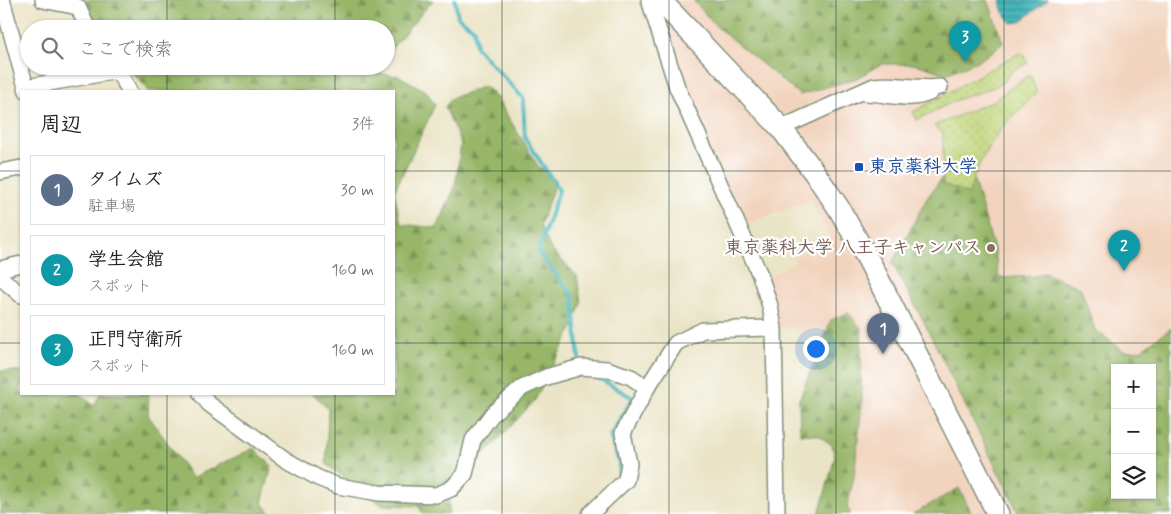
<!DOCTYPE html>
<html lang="ja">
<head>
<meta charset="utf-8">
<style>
  :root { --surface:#fff; --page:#f6f6f6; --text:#222; --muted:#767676; --line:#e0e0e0; --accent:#111827 }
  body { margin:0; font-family:Mynerve,"Klee One",sans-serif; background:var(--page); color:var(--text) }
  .controls { position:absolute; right:15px; bottom:15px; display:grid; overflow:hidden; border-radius:0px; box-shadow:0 1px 4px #0004 }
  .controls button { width:45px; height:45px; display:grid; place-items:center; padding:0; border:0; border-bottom:1px solid var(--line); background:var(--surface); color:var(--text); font:25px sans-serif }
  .you { position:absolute; left:815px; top:348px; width:18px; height:18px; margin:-12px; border:4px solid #fff; border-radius:50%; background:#1a73e8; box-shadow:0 0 0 8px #1a73e833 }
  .badge { display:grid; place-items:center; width:32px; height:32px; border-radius:50%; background:var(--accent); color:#fff; font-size:16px; font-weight:700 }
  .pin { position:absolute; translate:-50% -41px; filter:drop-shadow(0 1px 2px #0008) }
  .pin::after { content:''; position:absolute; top:26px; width:18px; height:15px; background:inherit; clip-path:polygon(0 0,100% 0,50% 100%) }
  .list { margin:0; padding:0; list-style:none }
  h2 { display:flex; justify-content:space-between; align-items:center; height:65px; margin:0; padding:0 20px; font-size:21px }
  h2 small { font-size:16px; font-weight:400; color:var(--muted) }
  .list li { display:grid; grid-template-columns:32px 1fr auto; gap:15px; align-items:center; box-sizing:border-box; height:70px; margin:0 10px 10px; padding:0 10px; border:1px solid var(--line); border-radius:0px }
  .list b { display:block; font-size:19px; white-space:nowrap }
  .list p { margin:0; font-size:16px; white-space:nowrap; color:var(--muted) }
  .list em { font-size:16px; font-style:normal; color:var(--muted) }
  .icon { flex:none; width:28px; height:28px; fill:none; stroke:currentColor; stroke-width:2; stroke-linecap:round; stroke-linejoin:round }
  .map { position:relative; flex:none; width:1171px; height:514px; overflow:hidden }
  .search { position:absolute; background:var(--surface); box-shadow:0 1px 4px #0004; left:20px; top:20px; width:375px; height:55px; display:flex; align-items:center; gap:12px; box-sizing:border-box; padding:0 18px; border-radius:28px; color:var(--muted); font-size:19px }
  .panel { position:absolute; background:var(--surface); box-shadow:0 1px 4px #0004; left:20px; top:90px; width:375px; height:305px; border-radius:0px }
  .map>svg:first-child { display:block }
  .built { fill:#f2d4be; fill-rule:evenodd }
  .forest { fill:url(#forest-firs); stroke:#5b7a4e; fill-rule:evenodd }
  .garden { fill:url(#garden-dots); stroke:#6f8856 }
  .water { fill:url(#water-rules); stroke:#327a78 }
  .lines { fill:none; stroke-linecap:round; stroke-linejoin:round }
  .stream { stroke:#46b6bc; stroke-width:4 }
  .street-casing { stroke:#84907d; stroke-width:18 }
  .secondary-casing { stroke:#84907d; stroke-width:24 }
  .street { stroke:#fff; stroke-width:15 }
  .secondary { stroke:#fff; stroke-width:21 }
  .grid { fill:none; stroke:#1f3d34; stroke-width:1; stroke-opacity:0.55 }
  .transit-dot { fill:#1a4fb4; stroke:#fff; stroke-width:2 }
  .education-dot { fill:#8d6e63; stroke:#fff; stroke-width:2 }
  .labels { text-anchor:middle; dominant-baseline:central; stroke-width:4.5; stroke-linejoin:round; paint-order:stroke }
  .transit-label { font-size:18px; font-weight:bold; fill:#164399; stroke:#fff; text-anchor:start }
  .education-label { font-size:18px; font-weight:bold; fill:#785e54; stroke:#fff; text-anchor:end }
</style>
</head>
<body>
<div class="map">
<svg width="1171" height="514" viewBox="0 0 1171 514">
  <defs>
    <pattern id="forest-firs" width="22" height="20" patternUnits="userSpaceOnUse" patternTransform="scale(1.25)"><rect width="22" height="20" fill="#97b668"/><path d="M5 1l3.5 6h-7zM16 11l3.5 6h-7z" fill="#7b9556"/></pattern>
    <pattern id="garden-dots" width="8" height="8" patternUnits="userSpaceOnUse" patternTransform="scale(1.25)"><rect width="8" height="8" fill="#bfd478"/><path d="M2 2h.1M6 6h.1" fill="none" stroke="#a4b768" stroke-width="1.8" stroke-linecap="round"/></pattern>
    <pattern id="water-rules" width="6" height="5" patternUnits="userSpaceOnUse" patternTransform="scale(1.25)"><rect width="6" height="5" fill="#46b6bc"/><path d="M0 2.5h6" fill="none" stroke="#3a959a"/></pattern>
  </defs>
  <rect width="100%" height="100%" fill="#fff"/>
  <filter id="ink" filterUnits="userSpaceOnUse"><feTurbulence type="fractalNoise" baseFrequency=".02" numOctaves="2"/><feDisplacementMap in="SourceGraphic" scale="10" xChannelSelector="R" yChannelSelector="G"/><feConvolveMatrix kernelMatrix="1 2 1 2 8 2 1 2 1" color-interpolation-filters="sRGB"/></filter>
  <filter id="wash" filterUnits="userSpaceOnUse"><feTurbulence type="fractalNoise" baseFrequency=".0096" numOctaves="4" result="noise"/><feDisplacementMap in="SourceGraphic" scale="20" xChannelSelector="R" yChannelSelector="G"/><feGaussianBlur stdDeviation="1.12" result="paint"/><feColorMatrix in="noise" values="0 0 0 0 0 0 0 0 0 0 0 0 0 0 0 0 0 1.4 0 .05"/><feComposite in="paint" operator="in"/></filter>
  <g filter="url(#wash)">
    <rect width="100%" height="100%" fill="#eae4c6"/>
    <!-- built -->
    <path class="built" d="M649,0h522v514h-349l32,-120 -52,-8 23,-57 -51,-1 -12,-48 34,-18 -2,-4 35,-21 -18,-37 -72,27zM1115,368h37v127h-37z"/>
    <!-- forest -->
    <path class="forest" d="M73,0h360l-47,55v-26h-290z
      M693,0h295l15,43 -21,16 -36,15 -30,-10h-35l-24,14 -57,17 -83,-68z
      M127,66h251l-4,7 25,3 27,15 9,14 -41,87 7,32 36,4 18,-41 6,-43 -16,-37 7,-9 33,-12 11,11 42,69 18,14 -16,46 11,23 26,27 4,27 -8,24 -38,73 -58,63 -28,36v15h-25l-6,-8 -36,-1 -56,-41 2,-55 -15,-15h81v-303h-246z
      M952,164l18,3 25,85 4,26 35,-2 10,-3 37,15 14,42 29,21 17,-1 30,-22v186h-152l-97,-196 -30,-55 35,-65zM1115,368h37v127h-37z
      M848,313l14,16 -1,13 1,62 -8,73 -7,30 4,7h-32l16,-57 -3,-12 -14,-10 -18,-1 -1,-34 32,-80z
      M0,371h21v23h60l13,12 6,-12h49l-1,21 44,63 62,-30 18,18 -10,37 10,11h-272z
      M959,488l13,26h-59z"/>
    <!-- garden -->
    <path class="garden" d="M1021,52l7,11 -16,8 -9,11 -9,5 -40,14 -37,19 -4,-8z
      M1030,74l7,19c-7,8 -15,14 -22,21 -22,21 -39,51 -46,80l-26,-10v-51l-9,-7 59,-25z"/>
    <!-- water -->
    <path class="water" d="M1000,0h48l-28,22 -9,1 -9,-13z"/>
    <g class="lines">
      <!-- stream -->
      <path class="stream" d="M455,0l3,17 16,12 2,18 47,51 2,40 34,52 -21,62 35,44 6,62
        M600,379l33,19 -23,38 9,27 -1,17"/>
    </g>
  </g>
  <g filter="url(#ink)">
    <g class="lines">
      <defs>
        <path id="street" d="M43,0l35,7 10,22
          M649,0l28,87 83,188 10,31 4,22 3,186
          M3,3l24,88
          M112,66l12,15 5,10
          M26,87l91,-16
          M865,93c22,0 45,10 66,-1
          M781,128l93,-42c22,-3 44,4 66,1
          M0,172l21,-4
          M0,269l21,-5
          M0,277l21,18
          M201,394l8,10 77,56 32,18 20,8 41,7 57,2 15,-6 14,-15 8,-34 20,-27 29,-25 24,-11 35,-10 26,2 24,8 16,11
          M590,514l36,-34 3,-16 -6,-31 24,-45 29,-45 27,-13 71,-2"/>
        <path id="secondary" d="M660,0l121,128 33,44 24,35 31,54 129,253"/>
      </defs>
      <!-- street casing -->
      <use href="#street" class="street-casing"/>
      <!-- secondary casing -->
      <use href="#secondary" class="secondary-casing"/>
      <!-- street -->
      <use href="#street" class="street"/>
      <!-- secondary -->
      <use href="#secondary" class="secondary"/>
    </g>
  </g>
  <!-- grid -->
  <path class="grid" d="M167,0v29M335,0v29M502,0v514M669,0v514M836,0v514M1004,0v514M167,66v25M335,66v25M0,171h21M394,171h777M0,343h21M394,343h777M167,394v120M335,394v120"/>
  <!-- markers -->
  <rect class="transit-dot" x="854" y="162" width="10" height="10" rx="2.5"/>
  <circle class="education-dot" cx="991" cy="248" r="5"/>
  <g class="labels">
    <!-- transit labels -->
    <g class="transit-label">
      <text x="869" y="167">東京薬科大学</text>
    </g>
    <!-- education labels -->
    <g class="education-label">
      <text x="981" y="248">東京薬科大学 八王子キャンパス</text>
    </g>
  </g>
</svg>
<div class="controls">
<button>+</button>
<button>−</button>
<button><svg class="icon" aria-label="layers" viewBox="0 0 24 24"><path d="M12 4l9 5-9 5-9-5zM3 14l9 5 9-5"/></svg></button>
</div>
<div class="you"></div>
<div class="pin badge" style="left:883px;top:354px;background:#5c6f8a">1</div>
<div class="pin badge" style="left:1124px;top:271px;background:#0f9aa8">2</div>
<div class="pin badge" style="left:965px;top:62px;background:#0f9aa8">3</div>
<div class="search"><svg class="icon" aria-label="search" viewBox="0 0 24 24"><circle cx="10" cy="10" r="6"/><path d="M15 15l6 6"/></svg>ここで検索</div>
<section class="panel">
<h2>周辺<small>3件</small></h2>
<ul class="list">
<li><span class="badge" style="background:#5c6f8a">1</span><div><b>タイムズ</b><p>駐車場</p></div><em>30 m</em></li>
<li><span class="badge" style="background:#0f9aa8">2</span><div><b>学生会館</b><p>スポット</p></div><em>160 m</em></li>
<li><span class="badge" style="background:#0f9aa8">3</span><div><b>正門守衛所</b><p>スポット</p></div><em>160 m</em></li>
</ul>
</section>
</div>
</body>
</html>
